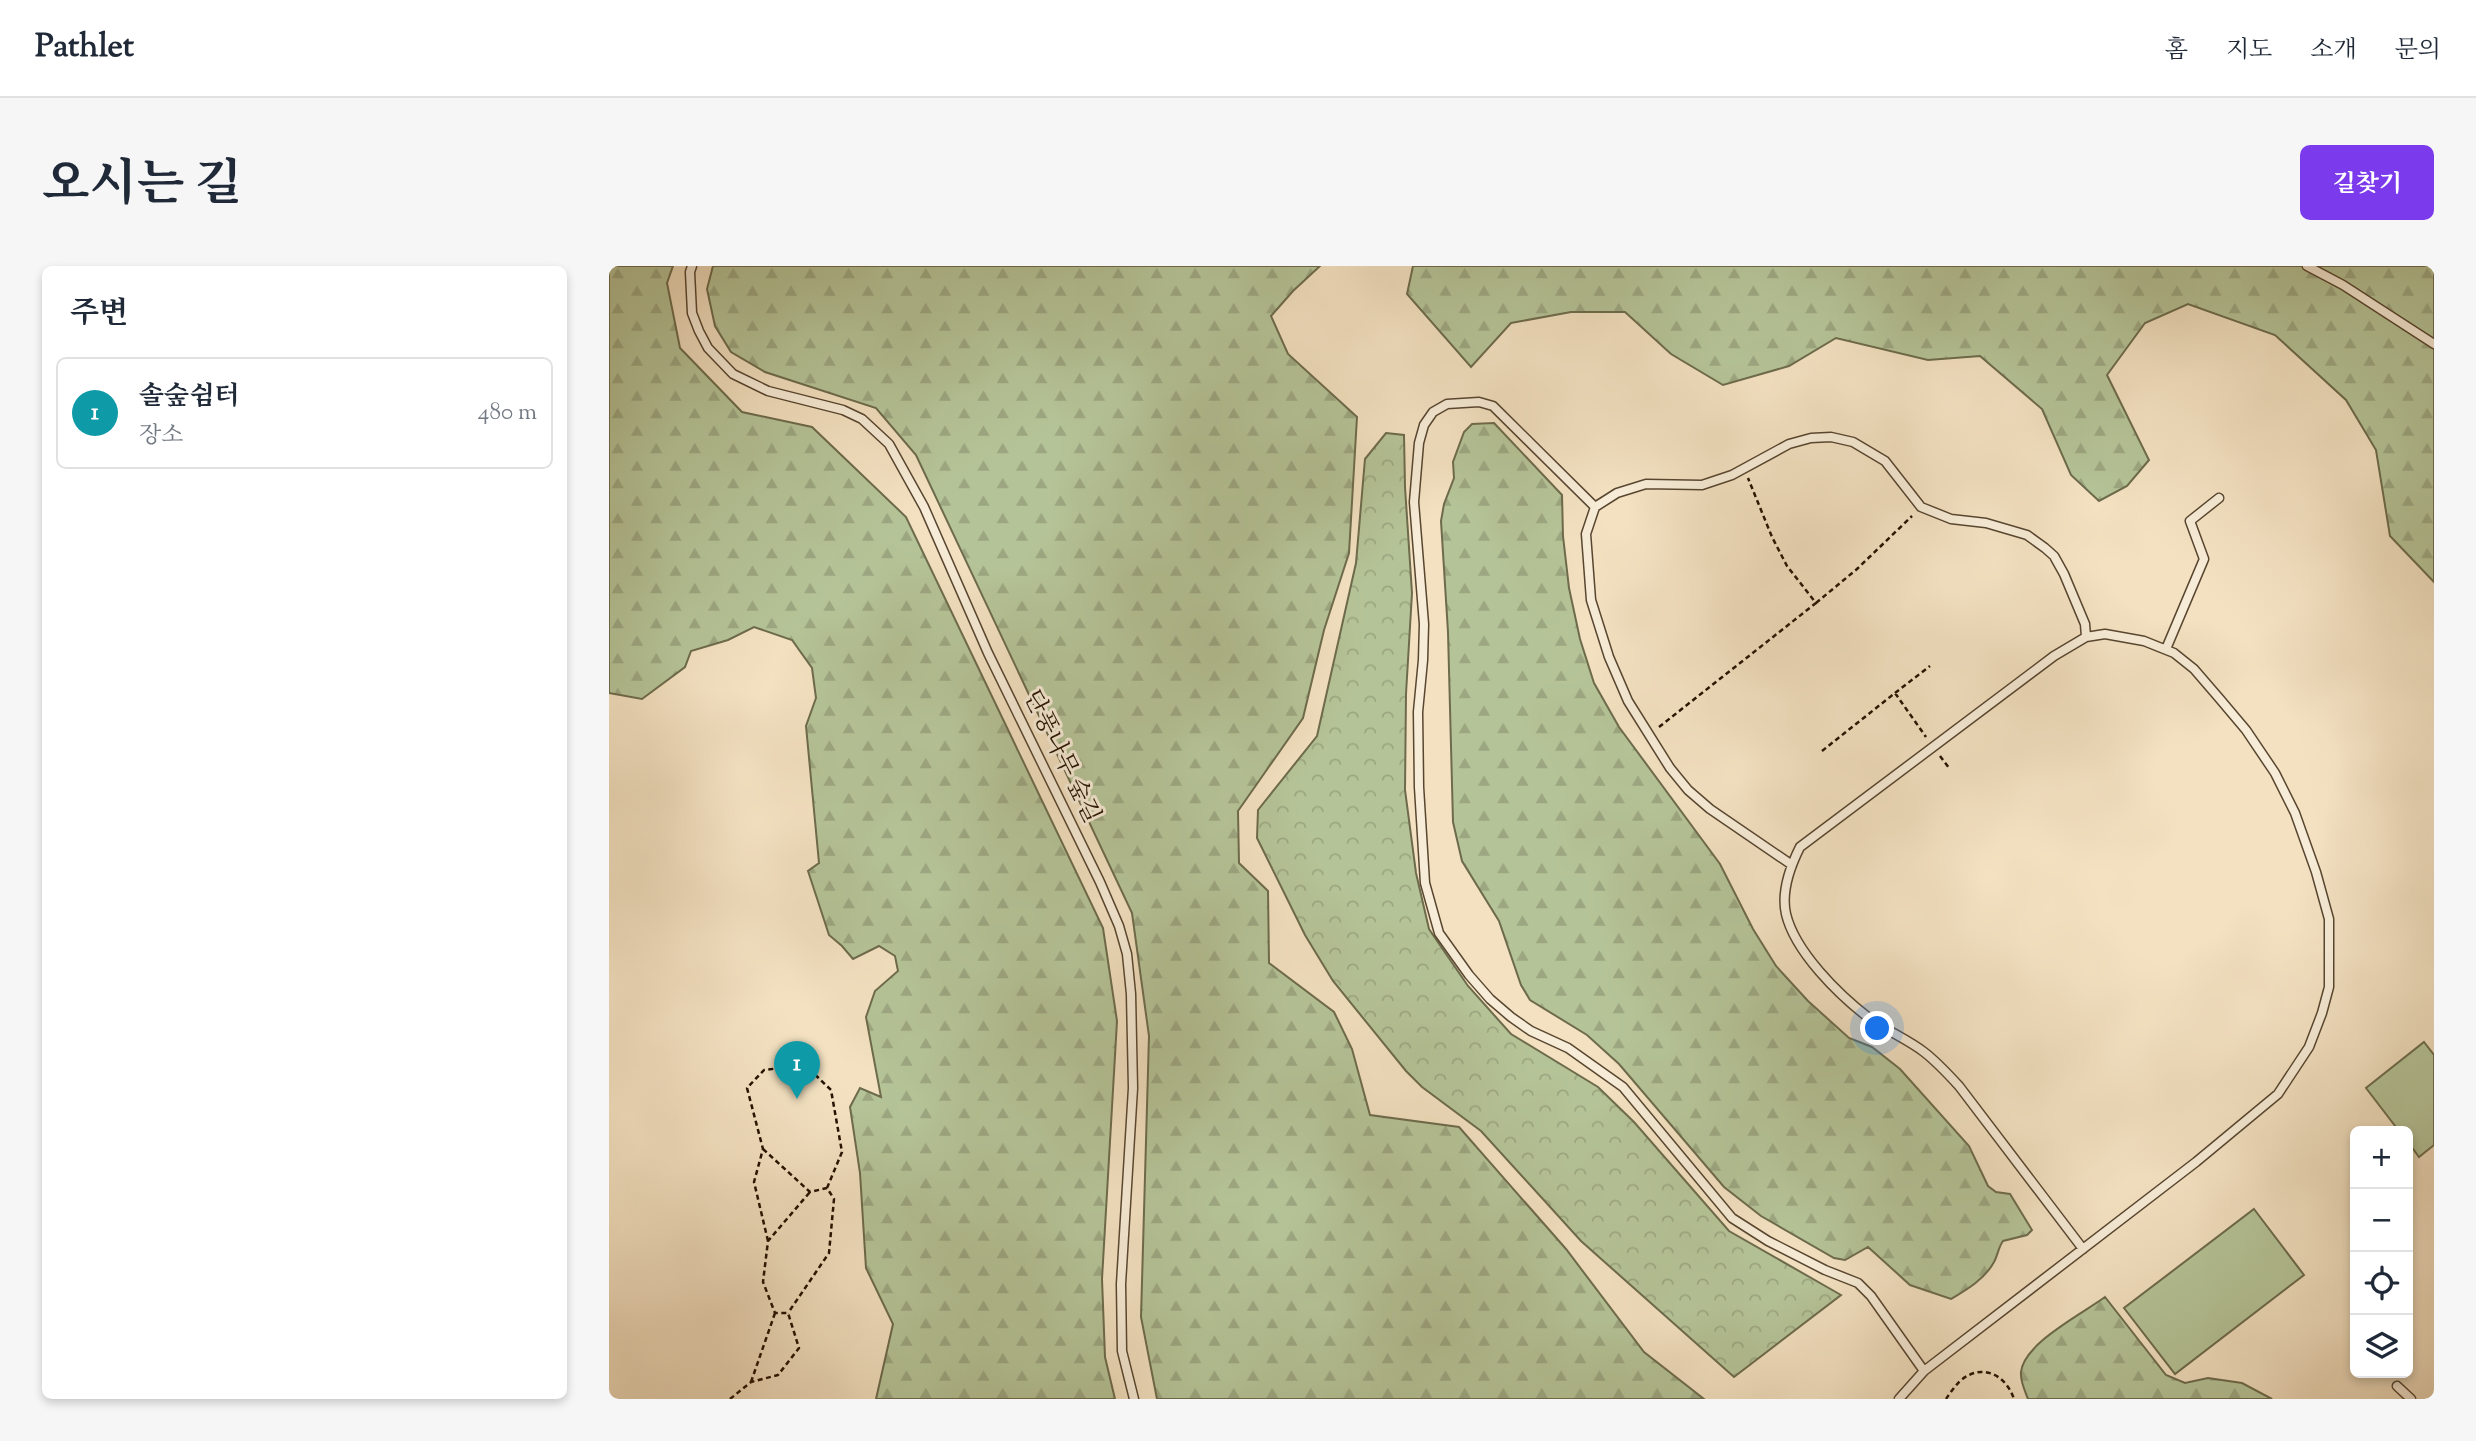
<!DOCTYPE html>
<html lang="ko">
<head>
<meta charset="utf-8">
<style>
  :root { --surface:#fff; --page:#f6f6f7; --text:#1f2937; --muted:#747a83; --line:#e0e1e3; --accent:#7c3aed }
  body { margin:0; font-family:"Sorts Mill Goudy","Noto Serif KR",serif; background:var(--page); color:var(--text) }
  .controls { position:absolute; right:21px; bottom:21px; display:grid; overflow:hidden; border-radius:10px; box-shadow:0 4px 10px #0003 }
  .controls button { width:63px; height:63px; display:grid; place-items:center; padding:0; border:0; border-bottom:2px solid var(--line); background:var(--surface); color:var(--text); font:35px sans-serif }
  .you { position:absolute; left:1269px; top:763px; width:24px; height:24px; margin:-18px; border:5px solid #fff; border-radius:50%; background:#1a73e8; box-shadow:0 0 0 10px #1a73e833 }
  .badge { display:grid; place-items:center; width:46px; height:46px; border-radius:50%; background:var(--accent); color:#fff; font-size:23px; font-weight:700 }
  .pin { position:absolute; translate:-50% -58px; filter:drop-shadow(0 2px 4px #0008) }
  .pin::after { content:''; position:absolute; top:37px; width:24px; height:21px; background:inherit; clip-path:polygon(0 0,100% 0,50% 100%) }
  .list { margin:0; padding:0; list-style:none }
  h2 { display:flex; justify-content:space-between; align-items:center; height:91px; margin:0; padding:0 28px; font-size:30px }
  h2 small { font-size:23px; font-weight:400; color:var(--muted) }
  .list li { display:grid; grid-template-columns:46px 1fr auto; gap:21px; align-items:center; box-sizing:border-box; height:112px; margin:0 14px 14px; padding:0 14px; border:2px solid var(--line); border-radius:10px }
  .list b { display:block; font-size:26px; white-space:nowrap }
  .list p { margin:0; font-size:23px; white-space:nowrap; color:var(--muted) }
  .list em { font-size:23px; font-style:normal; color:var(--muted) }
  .icon { flex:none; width:38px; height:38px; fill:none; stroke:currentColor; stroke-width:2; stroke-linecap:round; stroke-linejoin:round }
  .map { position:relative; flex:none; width:1825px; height:1133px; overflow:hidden; border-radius:10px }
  header { display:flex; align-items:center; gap:42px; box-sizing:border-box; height:98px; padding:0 35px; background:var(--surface); border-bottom:2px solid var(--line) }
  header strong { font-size:33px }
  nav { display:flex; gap:38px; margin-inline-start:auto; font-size:24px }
  .intro { display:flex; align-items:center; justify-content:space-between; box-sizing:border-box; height:168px; padding:0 42px }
  h1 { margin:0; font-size:49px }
  .button { padding:18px 32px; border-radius:10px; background:var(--accent); color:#fff; font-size:24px; font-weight:700 }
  main { display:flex; gap:42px; padding:0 42px }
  aside { flex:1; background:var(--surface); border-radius:10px; box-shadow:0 4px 10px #0003 }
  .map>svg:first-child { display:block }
  .forest { fill:url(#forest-firs); stroke:#6d6b4c; stroke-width:2 }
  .park { fill:url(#park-crowns); stroke:#6d6b4c; stroke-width:2 }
  .pitch { fill:#b5c498; stroke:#6d6b4c; stroke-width:2 }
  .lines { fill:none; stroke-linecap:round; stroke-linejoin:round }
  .service-casing { stroke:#584630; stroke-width:11 }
  .path { stroke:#251200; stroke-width:2.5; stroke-dasharray:5 3.5; stroke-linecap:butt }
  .service { stroke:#f7ecd7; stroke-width:8 }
  .labels { text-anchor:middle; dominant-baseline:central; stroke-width:6; stroke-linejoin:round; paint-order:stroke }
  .street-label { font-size:24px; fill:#251200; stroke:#f7ecd7 }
</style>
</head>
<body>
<header>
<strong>Pathlet</strong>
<nav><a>홈</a><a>지도</a><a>소개</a><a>문의</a></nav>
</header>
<div class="intro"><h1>오시는 길</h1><a class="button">길찾기</a></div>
<main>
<aside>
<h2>주변<small></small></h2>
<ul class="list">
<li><span class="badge" style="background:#0f9aa8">1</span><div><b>솔숲쉼터</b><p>장소</p></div><em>480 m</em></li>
</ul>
</aside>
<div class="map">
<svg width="1825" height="1133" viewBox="0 0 1825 1133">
  <defs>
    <pattern id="forest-firs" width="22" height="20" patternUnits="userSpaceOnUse" patternTransform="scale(1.75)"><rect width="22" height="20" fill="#b5c498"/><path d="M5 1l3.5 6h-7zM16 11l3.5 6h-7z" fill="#9ca781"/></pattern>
    <pattern id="park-crowns" width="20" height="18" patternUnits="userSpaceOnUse" patternTransform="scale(1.75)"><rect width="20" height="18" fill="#b5c498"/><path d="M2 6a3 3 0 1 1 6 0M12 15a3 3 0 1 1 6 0" fill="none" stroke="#9ca781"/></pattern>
  </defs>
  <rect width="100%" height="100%" fill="#f3e1c1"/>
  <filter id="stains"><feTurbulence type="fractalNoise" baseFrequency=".00286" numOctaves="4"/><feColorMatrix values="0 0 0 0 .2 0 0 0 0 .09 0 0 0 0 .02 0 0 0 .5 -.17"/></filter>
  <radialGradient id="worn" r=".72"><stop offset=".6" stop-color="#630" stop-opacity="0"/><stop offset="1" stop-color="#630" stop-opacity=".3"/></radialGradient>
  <!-- forest -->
  <path class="forest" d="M0,0h64l-6,17 13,65 62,64 70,15 94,90 197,411 14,93 -15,258 3,78 10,42h-239l17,-75 -27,-56 -6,-95 -10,-66 10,-19 21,9 -15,-80 9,-26 23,-20 -3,-15 -16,-10 -26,13 -11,-13 -13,-11 -21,-64 11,-8 -13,-137 10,-28 -4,-30 -20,-28 -38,-13 -26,13 -37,11 -6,16 -43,32 -33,-6z
    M104,0h607l-27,25 -22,25 17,38 69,63 -8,136 -25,77 -21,88 -65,93 1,52 29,28 1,72 65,49 18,37 18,66 89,12 107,122 78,103 60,47h-547l-16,-82 8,-281 -17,-123 -216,-458 -40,-47 -111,-36 -34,-20 -16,-26 -8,-37z
    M804,0h1021v316l-44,-46 -14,-86 -30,-50 -71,-65 -87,-31 -43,19 -38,52 42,85 -22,26 -28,15 -28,-26 -29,-66 -62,-53 -52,4 -92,-22 -47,28 -66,19 -52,-31 -46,-42h-54l-60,11 -40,44 -64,-73z
    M885,157l68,72 1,41 6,52 11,51 14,44 25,44 101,137 33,65 23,37 32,35 41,37 23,9 28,22 69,77 19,40 8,6 14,2 22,36 -5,5 -24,6c-5,7 -5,14 -9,21 -9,17 -28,28 -43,37l-41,-14 -42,-38 -23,13 -11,-2 -73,-42 -37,-29 -105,-123 -32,-29 -57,-35 -9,-15 -22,-64 -37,-60 -9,-39 -5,-190 -7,-111 3,-17 10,-26 -1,-16 11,-30 8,-8z
    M1496,1031l61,78 19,8 23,-5 34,5 30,16h-244c-3,-8 -8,-18 -7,-27 3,-29 61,-58 84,-75z"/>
  <!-- park -->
  <path class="park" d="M777,167l18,2 1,52 7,106 -6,101 -1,96 11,83 13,56 39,57 43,48 87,53 36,35 95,109 112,64 -107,82 -153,-136 -100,-110 -59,-44 -16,-16 -73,-90 -28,-46 -48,-97 1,-28 59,-74 39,-173 9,-104z"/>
  <!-- pitch -->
  <path class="pitch" d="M1815,776l10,13v90l-15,12 -11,-15v-11h-9l-33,-43z
    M1645,943l50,66 -129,99 -51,-66z"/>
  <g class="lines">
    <defs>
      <path id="service" d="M83,0l-2,6 2,41 7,18 9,17 25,26 35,17 75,19 19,9 27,25 35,63 64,146 112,229 19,44 8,28 4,40 2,94 -12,196 1,67 12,48
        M1698,0l36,19 91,59
        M986,241l-102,-101 -14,-4 -32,2 -14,8 -9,13 -5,18 -5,59 10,122 -1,36 -5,52 1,75 6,96 14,50 30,42 21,24 21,18 20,14 37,17 55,39 109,131 36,23 57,29 33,13 13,13 53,75
        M1557,383l38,-90 -14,-38 29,-23
        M1183,599l-82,-56 -22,-19 -18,-22 -42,-67 -19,-44 -18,-57 -5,-66 9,-27 22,-14 29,-9 56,1 30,-10 57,-31 22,-6 20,-1 22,5 32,19 36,46 30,12 35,4 41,12 18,13 9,8 10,18 21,50 1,13
        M1788,1120l14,13
        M1290,1133l25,-28 272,-209 82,-68 31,-47 13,-34 7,-26v-68l-13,-47 -21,-59 -20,-40 -29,-43 -27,-32 -25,-29 -20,-16 -30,-12 -39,-7 -19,3 -32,19 -254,191c-10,20 -19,45 -14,67 9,38 53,81 83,104 18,13 38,21 55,34 13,10 24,22 35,34l124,163"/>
    </defs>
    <!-- service casing -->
    <use href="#service" class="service-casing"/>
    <!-- path -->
    <path class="path" d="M1207,337l41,-34 55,-53
      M1286,427l35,-27
      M1050,461l157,-124 -29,-37 -15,-29 -24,-59
      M1213,485l73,-58 31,44
      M1331,490l9,12
      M154,883l47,43 17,-4 7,11 -5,54 -41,60
      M159,975l-14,-59 9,-33 -16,-61 17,-18 41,-5 26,25 11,62 -15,36
      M142,1116l24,-69
      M121,1133l21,-17 27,-7 21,-27 -11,-35h-13l-12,-31 5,-41 42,-49
      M1337,1133c4,-6 9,-13 14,-18 22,-19 46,-6 54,18"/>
    <!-- service -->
    <use href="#service" class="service"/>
  </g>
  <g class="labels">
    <!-- street labels -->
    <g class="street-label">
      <text transform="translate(452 491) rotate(64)">단풍나무 숲길</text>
    </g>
  </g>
  <rect width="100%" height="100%" filter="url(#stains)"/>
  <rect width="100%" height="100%" fill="url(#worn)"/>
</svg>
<div class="controls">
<button>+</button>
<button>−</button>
<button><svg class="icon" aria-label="locate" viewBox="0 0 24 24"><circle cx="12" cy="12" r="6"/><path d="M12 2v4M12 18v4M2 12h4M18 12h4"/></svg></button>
<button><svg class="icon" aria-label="layers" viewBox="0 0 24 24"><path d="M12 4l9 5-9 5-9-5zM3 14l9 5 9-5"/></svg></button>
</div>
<div class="you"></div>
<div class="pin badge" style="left:188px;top:833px;background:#0f9aa8">1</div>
</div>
</main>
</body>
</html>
